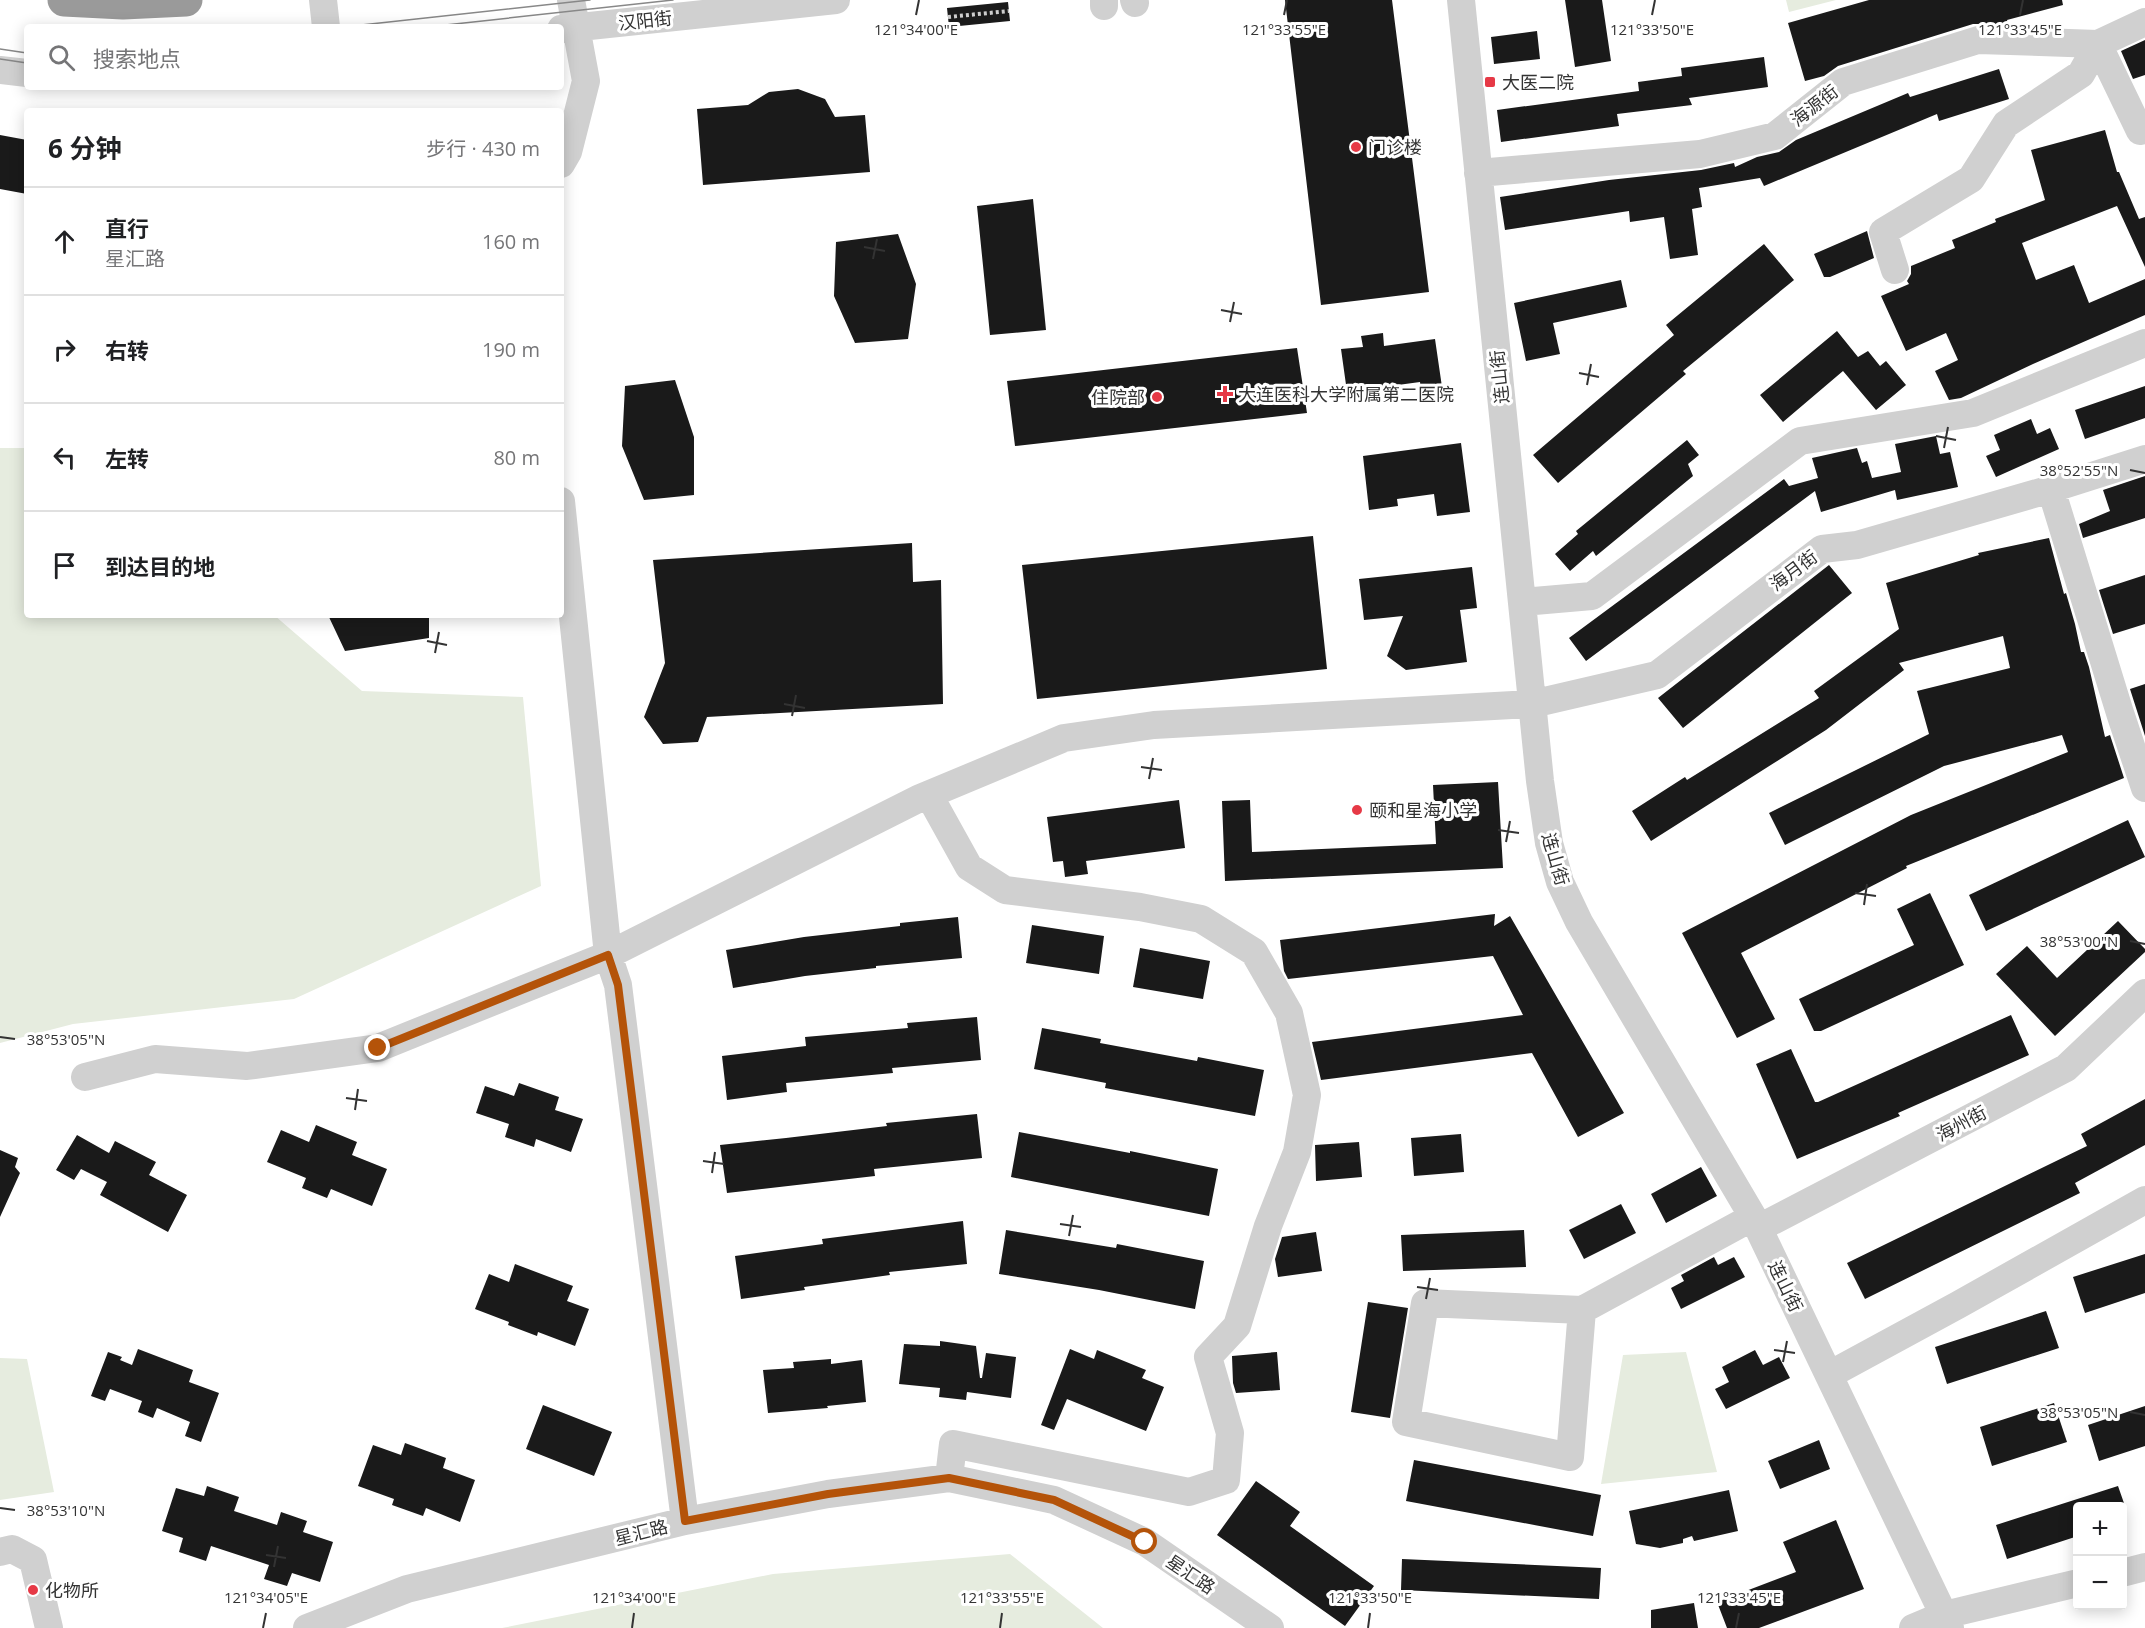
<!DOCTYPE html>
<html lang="zh">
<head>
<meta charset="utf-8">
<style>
  :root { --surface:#fff; --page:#f2f2f2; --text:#202124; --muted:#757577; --line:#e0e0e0 }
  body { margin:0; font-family:"Open Sans","Noto Sans SC",sans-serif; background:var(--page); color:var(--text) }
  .controls { position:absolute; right:18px; bottom:18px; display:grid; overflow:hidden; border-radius:6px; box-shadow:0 3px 15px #0003 }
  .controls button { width:54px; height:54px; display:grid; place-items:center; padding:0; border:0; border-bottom:2px solid var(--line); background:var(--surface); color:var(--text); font:30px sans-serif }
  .stop { position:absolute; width:18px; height:18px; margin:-14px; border:4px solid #b45309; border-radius:50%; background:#fff }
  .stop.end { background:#b45309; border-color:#fff; box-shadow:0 2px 6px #0008 }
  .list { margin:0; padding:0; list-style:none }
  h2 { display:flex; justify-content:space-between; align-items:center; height:78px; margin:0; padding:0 24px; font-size:26px }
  h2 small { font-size:20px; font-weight:400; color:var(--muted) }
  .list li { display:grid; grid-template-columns:39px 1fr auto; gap:18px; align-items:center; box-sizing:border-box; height:108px; padding:0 24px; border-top:2px solid var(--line) }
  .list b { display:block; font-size:22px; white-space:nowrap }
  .list p { margin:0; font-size:20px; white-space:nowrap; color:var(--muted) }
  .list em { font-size:20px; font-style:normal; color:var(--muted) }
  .icon { flex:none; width:33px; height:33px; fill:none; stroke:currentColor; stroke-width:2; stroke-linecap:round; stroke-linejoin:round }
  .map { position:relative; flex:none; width:2145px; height:1628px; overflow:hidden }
  .search { position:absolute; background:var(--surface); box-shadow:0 3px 15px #0003; left:24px; top:24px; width:540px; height:66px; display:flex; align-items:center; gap:15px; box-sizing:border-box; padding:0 21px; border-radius:6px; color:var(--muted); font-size:22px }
  .panel { position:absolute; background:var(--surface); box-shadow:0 3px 15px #0003; left:24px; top:108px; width:540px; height:510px; border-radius:6px }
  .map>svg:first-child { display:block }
  .green { fill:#e6ecdf }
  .building { fill:#1a1a1a }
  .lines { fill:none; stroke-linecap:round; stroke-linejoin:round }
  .path { stroke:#cdcdcd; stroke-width:4; stroke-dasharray:3 3; stroke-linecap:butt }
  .minor { stroke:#d0d0d0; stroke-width:28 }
  .highway { stroke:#9a9a9a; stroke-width:33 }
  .tram { stroke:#888; stroke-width:1.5 }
  .route { stroke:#b45309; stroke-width:8 }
  .ticks { fill:none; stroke:#333; stroke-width:2 }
  .poi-dot { fill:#e63946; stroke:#fff; stroke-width:2 }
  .labels { text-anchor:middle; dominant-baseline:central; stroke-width:6; stroke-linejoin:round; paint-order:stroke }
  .street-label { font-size:18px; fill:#333; stroke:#fff }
  .poi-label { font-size:18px; fill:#333; stroke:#fff; text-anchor:start }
  .ticks-label { font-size:15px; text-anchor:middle; fill:#333; stroke:#fff; stroke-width:6; stroke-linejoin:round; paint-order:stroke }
</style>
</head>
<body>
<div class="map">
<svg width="2145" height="1628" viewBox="0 0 2145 1628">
  <rect width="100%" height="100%" fill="#fff"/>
  <!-- green -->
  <path class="green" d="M1786,0h50l-47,12z
    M0,448h27v167h247l88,76 161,6 18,189 -247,113 -221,25 -73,19z
    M1686,1352l31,120 -116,12 22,-129z
    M0,1358l27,1 27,133 -54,8z
    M1010,1554l93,74h-601l271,-54z"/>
  <!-- building -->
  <path class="building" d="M1285,0h107l37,292 -108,13z
    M1565,0h37l9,61 -36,6z
    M1869,0h193l1,5 -56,15 1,4h-35l-135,42 -14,10 -19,5 -17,-58z
    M1008,2l2,19 -61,6 -2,-19z
    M1537,31l3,28 -46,5 -3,-27z
    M2145,40v35l-12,4 -12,-28z
    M1764,57l4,30 -79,11 3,7 -75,9 2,12 -118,16 -4,-32 142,-19 -1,-9 44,-6 -1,-8z
    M1999,69l10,30 -70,22 -2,-7 -173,72 -4,-8 -61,10 3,19 -10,2 6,46 -28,4 -6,-42 -34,5 -1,-11 -124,19 -5,-33 109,-17 92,-10 33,-7 1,4 22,-10 22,-5 17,-12 112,-47 2,4z
    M798,89l27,10 10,18 30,-2 5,57 -167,13 -6,-76 51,-4 21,-13z
    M2105,130l12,42h2l20,47 6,-2v50l-28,-61 -95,37 14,37 38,-15 15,38 56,-24v36l-112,49 -72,34 -12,2 -14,-29 23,-11 -12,-27 -40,18 -25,-55 28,-12 -2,-3 4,-7v-8l44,-18 -3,-8 44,-18 -1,-3 50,-19 -14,-50z
    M0,135l27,5v54l-27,-5z
    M1033,199l13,131 -56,5 -13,-129z
    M1867,231l7,27 -44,19h-6l-10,-23z
    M898,234l18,50 -8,55 -53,4 -21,-47 2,-54z
    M1764,244l30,36 -111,91 3,3 -128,109 -25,-28 141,-120 -8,-10z
    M1621,280l6,27 -74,16 7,31 -34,7 -12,-58z
    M1837,331l21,26 10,-6 12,15 6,-5 20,24 -30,25 -33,-39 -60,51 -23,-27z
    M1383,333l1,13 51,-7 7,48 -21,3 -1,-8 -52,7 2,7 -22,3 -7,-50 22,-2 -2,-11z
    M1297,348l10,65 -292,33 -8,-65z
    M675,380l19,57v58l-50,5 -22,-54 3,-60z
    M2145,386v32l-60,21 -10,-29z
    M2031,419l6,15 13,-6 9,21 -63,28 -10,-21 14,-6 -6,-15z
    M1936,436l4,18 10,-2 8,35 -61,13 -2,-10 -74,22 -6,-21 -229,170 -17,-23 215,-159 5,7 29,-8 -6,-20 45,-10 5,15 5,-2 5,17 29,-6 -6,-28z
    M1687,440l12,15 -11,9 5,12 -97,80 -3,-5 -23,20 -15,-17 23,-20 -2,-3z
    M1461,443l9,69 -33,4 -3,-22 -37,5 1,7 -29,4 -6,-54z
    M2145,476v42l-62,20 -4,-14 31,-13 -7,-21z
    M1313,536l14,133 -290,30 -15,-134z
    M2049,538l15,56 2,-1 9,31 6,28h3l5,15 16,70 5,-2 14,43 -218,88 1,2 -166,85 34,66 -38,19 -55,-105 229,-118 157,-63 -6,-17 -118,31 -159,79 -16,-32 160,-79 -12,-43 93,-23 -7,-32 -104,27 5,7 -78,60 -175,111 -19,-30 53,-34 2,3 132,-82 -5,-7 85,-62 -13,-46 93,-28 -1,-2z
    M912,543l1,39 28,-2 2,124 -236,13 -9,25 -35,2 -19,-27 21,-54 -12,-103z
    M1829,565l23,28 -169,135 -25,-30z
    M1472,567l5,41 -17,2 7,52 -61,8 -19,-14 16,-40 -39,4 -5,-41z
    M2145,575v49l-32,10 -14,-44z
    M328,615h101v23l-84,13z
    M2145,684v52l-15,-47z
    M1498,782l5,86 -278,13 -3,-80 28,-1 2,52 184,-8 -3,-59z
    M1179,800l6,48 -99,13 2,13 -23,3 -2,-16 -10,1 -6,-45z
    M2128,820l17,37 -159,74 -17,-36z
    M1930,893l34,72 -143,66h-7l-15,-32 115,-54 -17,-36z
    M1495,914l-1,12 16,-10 114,197 -46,24 -46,-84 -211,27 -9,-38 211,-27 -30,-59 -205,23 -4,-8 -4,-31z
    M958,917l4,41 -86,8v2l-71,8 -72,12 -7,-38 78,-13 96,-11v-3z
    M2118,921l27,28v3l-90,84 -59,-62 31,-28 30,32z
    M1032,925l72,11 -5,38 -73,-11z
    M1140,948l70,13 -7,38 -70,-12z
    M2011,1015l18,40 -131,58 2,3 -103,43 -41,-95 35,-15 24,53h3z
    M977,1017l4,43 -89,8 1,5 -107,10 1,9 -60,8 -5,-44 84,-10 -1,-9 103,-9 -1,-5z
    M1042,1028l59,11 -1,4 97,18 1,-4 66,13 -9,46 -150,-28 1,-5 -72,-14z
    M519,1083l40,14 -4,13 28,9 -12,33 -35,-13 -2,8 -29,-10 4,-13 -33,-11 9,-27 29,10z
    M2145,1099v46l-70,38 5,10 -215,106 -18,-36 240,-117 -6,-12z
    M977,1114l5,44 -108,11 1,7 -148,17 -7,-48 66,-7 101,-12 -1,-3z
    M316,1125l41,17 -5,13 35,14 -15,37 -41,-17 -4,9 -25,-10 4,-10 -39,-16 14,-32 28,12z
    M1019,1132l111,21v-2l88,18 -9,47 -198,-39z
    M1461,1134l3,38 -50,4 -3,-38z
    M77,1135l32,18 6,-12 41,21 -7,13 38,20 -19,37 -68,-37 7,-13 -26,-13 -7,11 -18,-10z
    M1359,1142l3,35 -46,4 -1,-36z
    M0,1150l18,8 -3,9 5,6 -20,44z
    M1701,1167l16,29 -51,27 -15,-29z
    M1621,1204l15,29 -52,26 -15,-29z
    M963,1221l4,43 -78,8 1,3 -86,12 1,3 -64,9 -6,-43 88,-12 -1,-5z
    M1006,1230l110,18 1,-4 87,17 -9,48 -96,-19 -100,-16z
    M1524,1230l2,37 -123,4 -2,-36z
    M1316,1232l6,39 -44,6 -3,-18 7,-22z
    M2145,1254v39l-60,20 -12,-36z
    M1714,1257l4,8 16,-8 11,20 -64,32 -10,-21 13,-7 -3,-6z
    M515,1264l58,22 -6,15 22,8 -14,37 -37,-14 -1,4 -29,-11 1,-3 -34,-13 14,-35 20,8z
    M1368,1302l40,6 -18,110 -39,-6z
    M2046,1311l13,37 -112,36 -12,-37z
    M940,1341l36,5 4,32h2l4,-25 30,4 -5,41 -44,-6 -1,8 -27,-3 1,-9 -41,-4 5,-40 36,2z
    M138,1349l55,21 -4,12 30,11 -18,49 -16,-6 5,-14 -33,-14 -4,10 -15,-6 4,-11 -32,-12 -5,12 -14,-5 17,-44 14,5 -2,3 12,5z
    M1070,1349l24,10 3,-9 49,20 -4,8 22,9 -18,44 -79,-32 -13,31 -13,-5z
    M1755,1350l8,15 16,-8 11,21 -64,31 -11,-20 14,-7 -7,-15z
    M1277,1352l3,38 -44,3 -3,-10 -1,-27z
    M831,1359v5l31,-4 4,42 -39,4 1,2 -60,5 -5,-43 31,-2 -1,-6z
    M2054,1403l13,39 -75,24 -12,-39z
    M543,1405l69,27 -18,44 -68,-27z
    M2145,1406v40l-46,15 -11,-36z
    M1819,1440l11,29 -50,20 -12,-28z
    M405,1443l41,15 -3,10 32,12 -15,42 -34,-14 -3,8 -31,-11 2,-6 -36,-13 15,-41 28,10z
    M1414,1460l187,35 -8,41 -187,-35z
    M1256,1481l44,31 -10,14 84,60 -29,40 -128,-91z
    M207,1486l32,11 -5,14 43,14 4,-13 26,9 -4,11 30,10 -13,40 -28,-9 -5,13 -23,-7 5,-14 -58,-19 -5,15 -27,-9 4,-14 -21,-7 14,-43 28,8z
    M2118,1486l7,20h-47v30l-71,23 -11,-34z
    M1729,1490l9,41 -44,10 -2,-5 -9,3v4l-23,5 -24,-4 -7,-33z
    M1836,1520l28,69 -105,39h-32l-10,-26 79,-30 -13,-30z
    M1402,1559l199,9 -2,31 -198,-9z
    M1694,1603l4,25h-47v-18z"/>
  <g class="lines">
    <!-- path -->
    <path class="path" d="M948,17l61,-6"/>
    <!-- minor -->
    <path class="minor" d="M323,0l3,27
      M1104,0v6
      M1134,0l1,3
      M1461,0l79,781 9,62 11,39 19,40 174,295 197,411
      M561,29l275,-29
      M2098,44l42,87 5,-1
      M0,70l27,3
      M561,164l7,-12 18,-71 -15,-81
      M1478,173l222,-19 75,-18 68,-54 135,-42 120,4 47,-22
      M1895,270l-12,-38 88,-53 35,-55 75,-50 17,-30
      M2051,489l69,224 25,75
      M561,501l47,454 10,30 67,536
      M1522,602l70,-6 208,-155 173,-28 172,-70
      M929,795l40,72 36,23 135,17 61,12 53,33 35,61 18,82 -10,57 -29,74 -31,100 -29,31 22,76 -4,47 -37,12 -236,-48 -4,34
      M85,1077l70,-18 92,7 131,-18 230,-93 310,-156 146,-61 90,-13 378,-21 125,-29 165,-126 35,-4 194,-56 94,-30
      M1759,1228l307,-160 79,-75
      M1582,1310l-12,147 -164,-35 19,-119 157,7 171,-93
      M1829,1375l129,-70 187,-105
      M0,1552l12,-3 21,11 16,68
      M2122,1573l23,-6
      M307,1628l100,-39 278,-68 143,-27 121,-16 105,22 91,42 125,86
      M1913,1628l31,-13 134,-32"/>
    <!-- highway -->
    <path class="highway" d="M64,0l59,3 63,-3"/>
    <!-- tram -->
    <path class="tram" d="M343,27l247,-27
      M427,27l246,-27
      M0,49l27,4
      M0,59l27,4"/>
  </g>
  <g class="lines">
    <!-- route -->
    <path class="route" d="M378,1048l230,-93 10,30 67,536 143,-27 121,-16 105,22 91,42"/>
  </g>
  <!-- ticks -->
  <path class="ticks" d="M916,15l3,-15M1284,15l3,-15M1652,15l3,-15M2020,15l3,-15M864,247l21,4M873,259l4,-20M1221,310l21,4M1230,322l4,-20M1579,373l20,4M1587,385l4,-21M1936,436l20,4M1944,448l4,-21M2130,470l15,3M427,641l20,4M435,653l4,-21M784,704l21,4M792,716l4,-21M1141,767l21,3M1149,779l4,-21M1498,830l21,3M1506,842l4,-21M1855,893l21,3M1864,905l3,-21M2130,941l15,3M0,1037l15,2M346,1098l21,3M355,1110l3,-21M703,1161l21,3M712,1173l3,-21M1060,1224l21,3M1069,1236l4,-21M1417,1287l21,3M1426,1299l4,-21M1774,1350l21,3M1783,1362l4,-21M2130,1412l15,3M0,1508l15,2M266,1555l20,3M274,1567l4,-21M263,1628l3,-15M632,1628l2,-15M1000,1628l2,-15M1368,1628l2,-15M1736,1628l3,-15"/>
  <!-- markers -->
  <g class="poi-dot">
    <rect x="1484" y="76" width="12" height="12" rx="3"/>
    <circle cx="1356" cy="147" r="6"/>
    <path d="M1222 385h6v6h6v6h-6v6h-6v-6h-6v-6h6z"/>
    <circle cx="1157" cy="397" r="6"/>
    <circle cx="1357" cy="810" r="6"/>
    <circle cx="33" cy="1590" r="6"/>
  </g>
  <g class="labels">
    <!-- street labels -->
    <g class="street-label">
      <text transform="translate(645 20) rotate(-6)">汉阳街</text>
      <text transform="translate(1814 105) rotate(-38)">海源街</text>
      <text transform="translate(1499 377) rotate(-96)">连山街</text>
      <text transform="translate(1793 570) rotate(-37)">海月街</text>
      <text transform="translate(1556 859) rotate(74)">连山街</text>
      <text transform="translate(1961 1123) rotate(-28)">海州街</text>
      <text transform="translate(1786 1286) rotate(64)">连山街</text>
      <text transform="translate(641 1532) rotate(-14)">星汇路</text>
      <text transform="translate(1191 1574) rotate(34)">星汇路</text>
    </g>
    <!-- poi labels -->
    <g class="poi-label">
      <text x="1502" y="82">大医二院</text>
      <text x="1368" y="147">门诊楼</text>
      <text x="1238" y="394">大连医科大学附属第二医院</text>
      <text x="1145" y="397" text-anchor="end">住院部</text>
      <text x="1369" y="810">颐和星海小学</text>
      <text x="45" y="1590">化物所</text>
    </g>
  </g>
  <g class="ticks-label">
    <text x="916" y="35">121°34'00"E</text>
    <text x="1284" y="35">121°33'55"E</text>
    <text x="1652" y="35">121°33'50"E</text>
    <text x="2020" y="35">121°33'45"E</text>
    <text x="2079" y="476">38°52'55"N</text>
    <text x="2079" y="947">38°53'00"N</text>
    <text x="66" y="1045">38°53'05"N</text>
    <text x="2079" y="1418">38°53'05"N</text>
    <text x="66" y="1516">38°53'10"N</text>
    <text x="266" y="1603">121°34'05"E</text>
    <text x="634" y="1603">121°34'00"E</text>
    <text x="1002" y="1603">121°33'55"E</text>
    <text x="1370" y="1603">121°33'50"E</text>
    <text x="1739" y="1603">121°33'45"E</text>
  </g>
</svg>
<div class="controls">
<button>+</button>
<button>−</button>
</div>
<div class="stop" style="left:1145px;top:1542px"></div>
<div class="stop end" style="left:378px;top:1048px"></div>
<div class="search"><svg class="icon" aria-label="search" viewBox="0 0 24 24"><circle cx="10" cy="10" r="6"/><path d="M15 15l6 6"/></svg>搜索地点</div>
<section class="panel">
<h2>6 分钟<small>步行 · 430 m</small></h2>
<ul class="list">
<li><svg class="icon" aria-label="ahead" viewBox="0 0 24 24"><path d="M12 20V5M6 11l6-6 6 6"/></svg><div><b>直行</b><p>星汇路</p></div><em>160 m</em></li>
<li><svg class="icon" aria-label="right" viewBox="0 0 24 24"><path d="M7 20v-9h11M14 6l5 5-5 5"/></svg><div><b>右转</b></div><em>190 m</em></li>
<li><svg class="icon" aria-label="left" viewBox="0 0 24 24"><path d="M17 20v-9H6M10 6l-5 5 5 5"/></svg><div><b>左转</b></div><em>80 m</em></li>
<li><svg class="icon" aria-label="arrive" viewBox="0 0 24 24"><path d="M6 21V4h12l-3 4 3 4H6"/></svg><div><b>到达目的地</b></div></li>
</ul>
</section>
</div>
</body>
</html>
